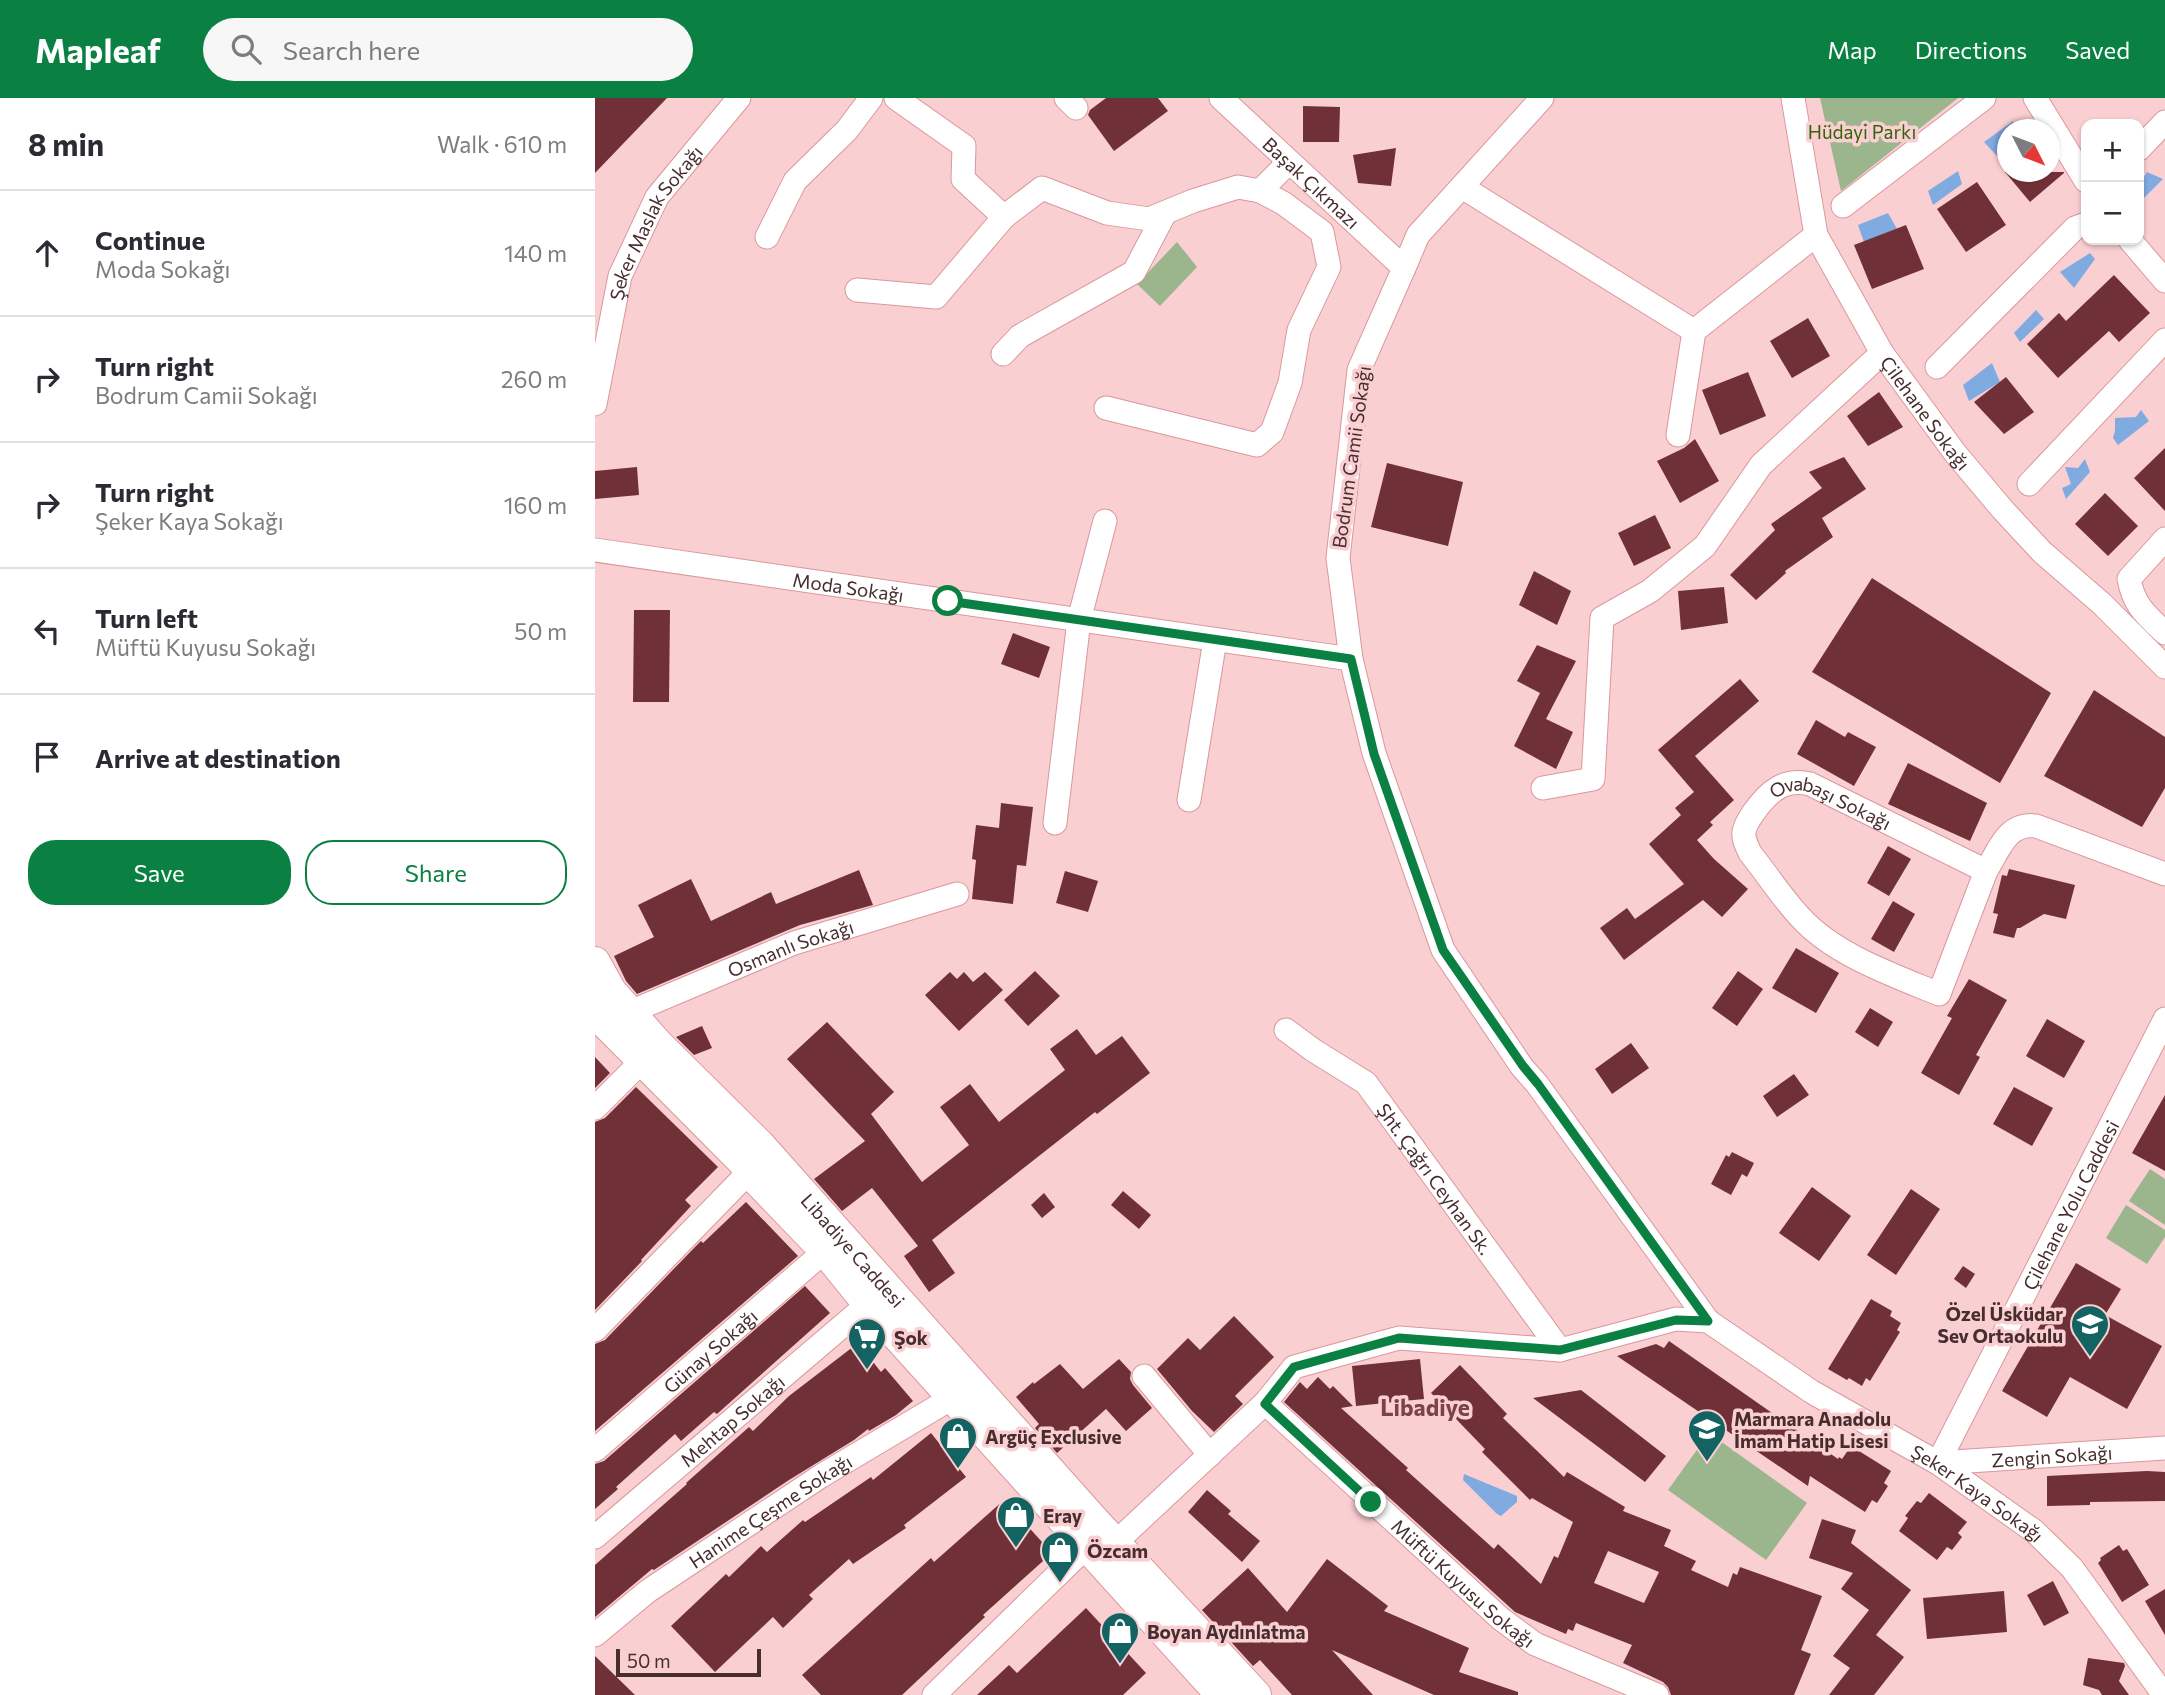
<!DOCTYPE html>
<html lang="en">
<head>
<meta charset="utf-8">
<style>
  :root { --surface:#fff; --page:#f7f7f7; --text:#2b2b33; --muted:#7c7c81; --line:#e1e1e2; --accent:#0b8043 }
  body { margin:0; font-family:Commissioner,sans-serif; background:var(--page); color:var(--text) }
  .controls { position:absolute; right:21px; top:21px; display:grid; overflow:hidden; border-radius:14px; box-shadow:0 2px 5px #0004 }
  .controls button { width:63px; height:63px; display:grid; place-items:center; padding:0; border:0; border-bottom:2px solid var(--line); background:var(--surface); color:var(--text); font:35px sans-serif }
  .compass { position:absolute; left:1402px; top:21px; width:63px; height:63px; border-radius:50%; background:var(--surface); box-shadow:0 2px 5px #0004; rotate:132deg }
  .scale { position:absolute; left:21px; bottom:18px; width:145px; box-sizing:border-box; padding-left:7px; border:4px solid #482d2f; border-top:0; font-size:19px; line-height:24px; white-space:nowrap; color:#482d2f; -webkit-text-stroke:5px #facfd2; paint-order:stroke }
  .stop { position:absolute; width:21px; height:21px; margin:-16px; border:5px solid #0b8043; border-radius:50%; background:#fff }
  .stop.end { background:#0b8043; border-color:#fff; box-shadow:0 2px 7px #0008 }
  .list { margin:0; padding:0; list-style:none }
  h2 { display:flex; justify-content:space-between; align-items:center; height:91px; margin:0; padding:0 28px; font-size:30px }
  h2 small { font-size:23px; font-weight:400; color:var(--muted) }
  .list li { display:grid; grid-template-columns:46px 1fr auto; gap:21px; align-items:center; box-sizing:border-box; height:126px; padding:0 28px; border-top:2px solid var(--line) }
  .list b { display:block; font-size:26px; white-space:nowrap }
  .list p { margin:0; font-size:23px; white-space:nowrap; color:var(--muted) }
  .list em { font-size:23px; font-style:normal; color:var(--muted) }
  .actions { display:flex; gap:14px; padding:21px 28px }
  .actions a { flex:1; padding:16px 0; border:2px solid var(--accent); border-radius:28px; text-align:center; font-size:24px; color:var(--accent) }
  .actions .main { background:var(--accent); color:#fff }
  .icon { flex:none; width:38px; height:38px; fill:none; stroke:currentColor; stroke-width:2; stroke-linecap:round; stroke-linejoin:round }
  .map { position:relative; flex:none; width:1570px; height:1597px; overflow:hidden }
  header { display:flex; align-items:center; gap:42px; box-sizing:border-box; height:98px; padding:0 35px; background:var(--accent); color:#fff }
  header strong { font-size:33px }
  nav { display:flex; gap:38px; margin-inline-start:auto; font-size:24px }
  .search { width:490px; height:63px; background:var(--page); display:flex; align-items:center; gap:18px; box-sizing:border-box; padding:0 24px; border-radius:38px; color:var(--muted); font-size:26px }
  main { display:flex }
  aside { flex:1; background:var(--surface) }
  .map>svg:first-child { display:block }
  .green { fill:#9bb58c }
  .water { fill:#80abe1 }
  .building { fill:#703038; fill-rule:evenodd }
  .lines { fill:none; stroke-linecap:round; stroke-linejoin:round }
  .minor-casing { stroke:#da979c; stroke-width:25 }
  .major-casing { stroke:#da979c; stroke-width:32 }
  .minor { stroke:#fff; stroke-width:23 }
  .major { stroke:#fff; stroke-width:30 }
  .route { stroke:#0b8043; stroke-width:9 }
  .labels { text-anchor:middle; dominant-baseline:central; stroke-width:7; stroke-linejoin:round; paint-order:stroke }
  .park-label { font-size:19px; fill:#35620c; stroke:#facfd2 }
  .street-label { font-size:19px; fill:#482d2f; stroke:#facfd2 }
  .poi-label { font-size:19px; font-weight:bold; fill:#482d2f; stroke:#facfd2; text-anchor:start }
  .quarter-label { font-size:23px; font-weight:bold; fill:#7c4247; stroke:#facfd2 }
</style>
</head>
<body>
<header>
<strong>Mapleaf</strong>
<div class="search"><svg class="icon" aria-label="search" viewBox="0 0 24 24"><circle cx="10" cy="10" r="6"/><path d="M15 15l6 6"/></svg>Search here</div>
<nav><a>Map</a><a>Directions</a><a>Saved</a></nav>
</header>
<main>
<aside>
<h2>8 min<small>Walk · 610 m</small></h2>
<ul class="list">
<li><svg class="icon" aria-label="ahead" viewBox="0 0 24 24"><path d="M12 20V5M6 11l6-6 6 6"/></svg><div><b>Continue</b><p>Moda Sokağı</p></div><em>140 m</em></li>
<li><svg class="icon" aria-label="right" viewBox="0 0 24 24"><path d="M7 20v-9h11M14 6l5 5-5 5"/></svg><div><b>Turn right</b><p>Bodrum Camii Sokağı</p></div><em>260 m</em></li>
<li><svg class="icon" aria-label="right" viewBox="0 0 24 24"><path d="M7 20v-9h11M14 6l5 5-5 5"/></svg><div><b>Turn right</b><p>Şeker Kaya Sokağı</p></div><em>160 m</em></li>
<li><svg class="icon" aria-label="left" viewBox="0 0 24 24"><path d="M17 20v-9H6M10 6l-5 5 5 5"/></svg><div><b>Turn left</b><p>Müftü Kuyusu Sokağı</p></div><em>50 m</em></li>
<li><svg class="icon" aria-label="arrive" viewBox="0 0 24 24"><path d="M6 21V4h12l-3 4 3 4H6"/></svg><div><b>Arrive at destination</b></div></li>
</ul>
<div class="actions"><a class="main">Save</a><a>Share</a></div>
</aside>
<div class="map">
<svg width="1570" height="1597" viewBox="0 0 1570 1597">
  <rect width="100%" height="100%" fill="#facfd2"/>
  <!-- green -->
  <path class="green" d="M1225,0h138l-117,93z
    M582,144l20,25 -37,39 -23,-22z
    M1555,1071l15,10v46l-36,-24z
    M1531,1107l39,25v7l-18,27 -41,-26z
    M1114,1335l98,70 -41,57 -98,-70z"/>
  <!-- water -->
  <path class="water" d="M1418,23l5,8 -11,1v18l-10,8 -13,-14z
    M1363,73l4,13 -29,21 -5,-14z
    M1552,74l16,7 -22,22 -2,-2v-13z
    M1293,115l9,16 -33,13 -6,-17z
    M1495,155l5,6 -21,29 -14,-16z
    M1441,212l8,9 -24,23 -6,-9z
    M1397,265l8,19 -31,19 -6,-16z
    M1546,312l8,11 -31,24 -5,-7 2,-8v-12l21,-1z
    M1490,361l5,13 -24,27 -4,-11 9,-4 -6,-17 13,1z
    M869,1376l53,22v6l-16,14 -4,-2 -34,-34z"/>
  <!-- building -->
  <path class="building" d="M0,0h72l-72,75z
    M511,0h52l10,13 -54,40 -26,-36 2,-5z
    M708,8l37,1 -1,35h-36z
    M801,50l-5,38 -33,-3 -5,-28z
    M1410,74h59v1l-34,29z
    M1382,84l29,43 -40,27 -29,-43z
    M1311,127l18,44 -52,20 -18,-44z
    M1519,177l36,38 -31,29 -10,-11 -51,47 -31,-34 32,-31 7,8z
    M1213,220l22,38 -38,22 -22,-37z
    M1153,274l18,44 -46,19 -18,-45z
    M1411,279l28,35 -30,22 -30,-32z
    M1284,294l24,35 -35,19 -21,-30z
    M1100,341l24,42 -39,22 -23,-42 27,-13z
    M1570,350v63l-31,-33z
    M1249,359l22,32 -44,29 11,19 -48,34 1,2 -30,27 -26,-25 45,-45 -4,-6 51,-36 -13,-16z
    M792,365l76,19 -15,64 -77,-19z
    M42,369l2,28 -44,4v-28z
    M1510,395l33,33 -30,30 -33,-32z
    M1060,417l16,33 -37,18 -16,-33z
    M939,473l37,20 -14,34 -38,-20z
    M1277,480l179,115 -51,90 -188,-111z
    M1129,489l4,36 -47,7 -3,-39z
    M39,512h36l-1,92h-36z
    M418,535l37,14 -11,31 -38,-14z
    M942,547l39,16 -30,58 27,13 -17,37 -42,-23 26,-53 -23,-12z
    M1145,581l19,22 -64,55 39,44 -24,22 3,3 -16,15 17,19 34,30 -26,28 -19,-17 -79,60 -24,-32 27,-20 8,11 49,-35 -35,-40 32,-29 -6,-7 19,-16 -36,-42z
    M1499,592l71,47v51l-23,39 -98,-51z
    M1221,622l29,17 3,-5 28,15 -22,39 -57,-32z
    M1313,665l79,40 -17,38 -82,-37z
    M406,705l32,4 -7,59 -9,-1 -4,39 -41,-5 4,-39 -4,-1 4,-34 23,3z
    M1293,748l23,13 -22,37 -22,-13z
    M1414,771l66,16 -9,34 -22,-5 -24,14h-3l-3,10 -21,-5 5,-19 -5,-1 9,-38 5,1z
    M264,772l14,35 -73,20 -163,69 -11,-13 -12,-25 40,-19 -16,-32 53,-26 20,42 60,-29 5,12z
    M470,773l33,10 -10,31 -32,-9z
    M1298,803l22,13 -21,38 -23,-13z
    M1201,850l43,25 -23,40 -44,-25z
    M440,873l25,25 -32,30 -24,-26z
    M1143,873l25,18 -26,37 -25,-18z
    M355,874l7,7 7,-7 9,10 12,-10 18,18 -44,41 -34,-36z
    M1374,881l38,21 -31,55 4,2 -21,38 -38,-22 31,-55 -5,-2z
    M1275,910l23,14 -15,25 -23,-15z
    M1452,921l38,22 -21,37 -38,-22z
    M232,924l67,70 -23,22 51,68 47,-37 -29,-38 30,-23 29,38 66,-52 -15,-21 27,-20 19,26 26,-19 28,37 -53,41 -2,-2 -163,128 23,33 -26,19 -25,-36 14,-10 -46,-58 -30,23 -28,-32 51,-38 -78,-82z
    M107,928l10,22 -18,7 -18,-18z
    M1036,945l18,25 -37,26 -17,-25z
    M0,959l15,16 -15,15z
    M1199,976l15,21 -32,22 -14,-21z
    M41,989l82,80 -33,33 6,6 -50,54 1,1 -47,49v-188l10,-4z
    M1419,989l39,21 -21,38 -39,-22z
    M1570,997v76l-33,-18z
    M1137,1054l22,11 -7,14 -5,-3 -11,21 -20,-11 15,-29 3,2z
    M1217,1089l39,29 -32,45 -40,-28z
    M1316,1091l29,20 -44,66 -29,-20z
    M528,1093l28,24 -12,14 -28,-24z
    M449,1095l11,14 -13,11 -11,-13z
    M151,1104l52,54 -203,175v-87l10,-4 91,-94 5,-5 2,2z
    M1481,1165l45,26 -16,26 57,31 -35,63 -57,-32 -23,40 -45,-26z
    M1368,1168l12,8 -9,14 -12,-9z
    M210,1188l25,27 -113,101 -3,-2 -33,29 -6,-7 -59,53 2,2 -23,20v-45l9,-3z
    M1276,1201l21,12 -2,5 11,7 -4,7 3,2 -30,49 -4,-3 -4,8 -13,-8 -2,2 -19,-11z
    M639,1218l40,41 -39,39 8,8 -29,28 -22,-21 -35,-42 31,-31 12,12z
    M1074,1243l169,118 1,-2 3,2 9,-13 40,25 -7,12 4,3 -11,17 -5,-3 -7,12 -55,-36 -2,10 -191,-130 39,-12 8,4z
    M263,1245l23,29 4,-4 28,33 -17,14 -27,16 -1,-2 -14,11 -65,40 -135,90 -2,-1 -57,48v-52l92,-81 -1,-1 63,-56 4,4 36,-35z
    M524,1261l12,13 -1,7 3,6 19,23 -26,23 -20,-22 -49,44 -22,-25 4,-4 -23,-27 17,-15 1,2 26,-20 23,25z
    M825,1261l4,40 -68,7 -4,-40z
    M865,1267l47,49 -4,4 61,59 3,-5 58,35 -2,4 48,19 -7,16 32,15 -5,9 37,17 5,-14 4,2 3,-8 82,29 -21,54 10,4 -17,41h-123l-3,-8 -5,-5 -40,-19 9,-18 -56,-22 -3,8 -5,-2 -2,5 -51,-22 -231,-210 16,-20 7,7 11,-12 12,12 3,-3 20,20 -12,2 67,60 -2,2 88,79 4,-5 43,40 13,-28 4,2 15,-36 -41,-24 -2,2 -48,-48 3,-3 -54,-56zM1013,1453l51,21 -15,31 -50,-20z
    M986,1292l85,66 -21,26 -112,-84z
    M336,1335l35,44 -62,48 2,3 -53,36 -4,-5 -40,36 4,4 -30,29 -10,-11 -58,55 -44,-46 55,-52 3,3 32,-31 6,6 36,-32 2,2 66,-45 2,3z
    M1552,1373l18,1v29l-75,1v3l-43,1v-30z
    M612,1392l24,21 -3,3 32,27 -18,21 -54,-50z
    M1334,1395l38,29 -9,11 4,4 -10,13 -5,-3 -10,13 -38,-29 9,-13 -3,-2 12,-15 4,2z
    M409,1402l48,53 -69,62 2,2 -83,78h-81l-19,-20 129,-117 3,4z
    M1227,1421l34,11 -5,13 60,47 -35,45 28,22 -30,38h-45l21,-27 -17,-12 36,-46 -28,-21 12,-16 -44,-15z
    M1524,1447l4,6 4,-2 22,36 -27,17 -24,-39 3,-3 -1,-2z
    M732,1461l61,47 -4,5 85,37 -10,24 59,20v3h-84l-102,-45 41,45h-81l-32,-35 -7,6 -51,-56 46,-42 39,44z
    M1458,1483l16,32 -25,13 -17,-31z
    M1570,1491v46l-20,-34z
    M1409,1493l3,41 -80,7 -4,-41z
    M491,1510l60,65 -23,22h-146l32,-30 8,8z
    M0,1558l40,39h-40z
    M1493,1560l36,5 1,3 -6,15 10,14h-27l-3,-5 -16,-5z"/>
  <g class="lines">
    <defs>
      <g id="minor">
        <path d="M301,0l68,48 -1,33 41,38 38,-29 65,25 42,6 44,-18 45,-14 22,4 29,-29"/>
        <path d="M471,0l10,10"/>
        <path id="s1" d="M626,0l183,170"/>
        <path d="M947,0l-124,137 -14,33 -45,102 -21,188 13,101 23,94 69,197 79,117 15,17 171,237"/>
        <path id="s2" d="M1198,0l23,137 66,118 73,100 48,57 39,42 60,52 63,63"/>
        <path d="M1440,0l51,83"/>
        <path d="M1544,51l26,-27"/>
        <path d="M867,89l232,144"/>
        <path d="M1248,108l141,-108"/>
        <path d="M172,139l28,-56 52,-51 24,-32"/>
        <path d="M1535,142l35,41"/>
        <path d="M262,192l79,7 68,-80"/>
        <path d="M408,256l17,-18 114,-64 31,-59"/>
        <path d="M1342,269l138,-139 11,-4"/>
        <path id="s3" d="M0,306l25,-128 37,-79 82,-99"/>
        <path d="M511,310l151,37 15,-13 18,-49 9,-53 30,-63 -7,-35 -39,-29 -23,-12"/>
        <path d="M1083,337l16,-104 122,-96"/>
        <path d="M1434,386l136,-144"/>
        <path d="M1570,441l-36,40c5,27 17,36 36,54"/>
        <path id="s4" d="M0,452l756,109"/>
        <path d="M948,690l50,-9 9,-161 48,-27 55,-45 56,-81 121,-112"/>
        <path d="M594,702l26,-160"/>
        <path d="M460,725l24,-203 26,-99"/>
        <path id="s5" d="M1391,773l-47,123c-46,-19 -104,-39 -138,-76 -19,-20 -34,-44 -51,-65 -3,-7 -7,-13 -6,-21 1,-8 6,-14 10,-20 15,-21 30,-34 56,-28l176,87c13,-21 21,-49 50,-45l129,48"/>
        <path id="s6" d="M35,914l164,-69 163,-49"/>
        <path id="s7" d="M691,932l27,20 53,33 194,267"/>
        <path d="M0,1010l48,-48"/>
        <path d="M0,1232l154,-158"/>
        <path d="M549,1278l66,79"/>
        <path id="s8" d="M670,1305l236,216 34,25 122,51"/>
        <path id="s9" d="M0,1352l230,-199"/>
        <path id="s10" d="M1343,1365l227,-444"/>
        <path id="s11" d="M1343,1365l227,-15"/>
        <path id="s12" d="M0,1439l273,-233"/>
        <path id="s13" d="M520,1445l150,-140 29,-36 105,-29 161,12 116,-31 32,2 104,71 126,71 96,68 38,37 92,127"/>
        <path id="s14" d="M0,1537l53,-44 173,-115 131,-78"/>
        <path d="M339,1597l153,-149"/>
      </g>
      <g id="major">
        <path id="s15" d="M0,864l16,29 47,53 102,101 332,373 164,177"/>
        <path d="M0,908l10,17 138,139 6,10 76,79 43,53 353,391"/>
      </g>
    </defs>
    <!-- minor casing -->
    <use href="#minor" class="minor-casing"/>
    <!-- major casing -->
    <use href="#major" class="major-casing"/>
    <!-- minor -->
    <use href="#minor" class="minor"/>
    <!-- major -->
    <use href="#major" class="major"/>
  </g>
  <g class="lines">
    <!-- route -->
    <path class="route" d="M353,503l403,58 23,95 69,196 80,116 15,18 170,237 -32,-1 -116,30 -161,-12 -105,29 -29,37 106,98"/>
  </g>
  <!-- icons -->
  <defs>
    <symbol id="school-pin" viewBox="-11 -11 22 30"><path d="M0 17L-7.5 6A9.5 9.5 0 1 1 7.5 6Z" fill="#146363" stroke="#facfd2"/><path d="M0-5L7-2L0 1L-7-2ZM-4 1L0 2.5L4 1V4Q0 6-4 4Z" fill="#fff"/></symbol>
    <symbol id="supermarket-pin" viewBox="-11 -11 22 30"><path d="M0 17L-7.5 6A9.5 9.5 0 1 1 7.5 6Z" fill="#146363" stroke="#facfd2"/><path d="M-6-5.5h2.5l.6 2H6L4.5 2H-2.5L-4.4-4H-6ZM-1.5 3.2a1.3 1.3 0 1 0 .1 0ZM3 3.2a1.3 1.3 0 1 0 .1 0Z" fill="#fff"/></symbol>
    <symbol id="shop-pin" viewBox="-11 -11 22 30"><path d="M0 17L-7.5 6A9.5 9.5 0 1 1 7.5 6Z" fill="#146363" stroke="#facfd2"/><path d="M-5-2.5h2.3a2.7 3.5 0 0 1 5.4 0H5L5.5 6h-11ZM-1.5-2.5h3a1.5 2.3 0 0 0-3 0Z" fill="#fff"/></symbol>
  </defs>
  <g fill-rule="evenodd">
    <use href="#school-pin" x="1473" y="1204" width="44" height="60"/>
    <use href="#supermarket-pin" x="250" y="1217" width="44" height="60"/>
    <use href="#school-pin" x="1090" y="1309" width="44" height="60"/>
    <use href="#shop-pin" x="341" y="1316" width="44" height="60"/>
    <use href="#shop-pin" x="399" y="1395" width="44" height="60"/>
    <use href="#shop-pin" x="443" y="1430" width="44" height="60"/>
    <use href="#shop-pin" x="503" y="1511" width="44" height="60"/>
  </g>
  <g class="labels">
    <!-- park labels -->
    <g class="park-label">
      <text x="1267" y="33">Hüdayi Parkı</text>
    </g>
    <!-- street labels -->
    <g class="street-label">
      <text stroke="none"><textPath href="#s1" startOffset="124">Başak Çıkmazı</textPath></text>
      <text stroke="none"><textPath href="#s3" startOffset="194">Şeker Maslak Sokağı</textPath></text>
      <text stroke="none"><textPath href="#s2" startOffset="348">Çilehane Sokağı</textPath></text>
      <text transform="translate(756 359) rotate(-82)">Bodrum Camii Sokağı</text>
      <text stroke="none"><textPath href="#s4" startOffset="256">Moda Sokağı</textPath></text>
      <text stroke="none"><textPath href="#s5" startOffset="509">Ovabaşı Sokağı</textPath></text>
      <text stroke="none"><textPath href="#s6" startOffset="173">Osmanlı Sokağı</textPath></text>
      <text stroke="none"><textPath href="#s7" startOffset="214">Şht. Çağrı Ceyhan Sk.</textPath></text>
      <text stroke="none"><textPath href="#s10" startOffset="290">Çilehane Yolu Caddesi</textPath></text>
      <text stroke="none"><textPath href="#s15" startOffset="388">Libadiye Caddesi</textPath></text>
      <text stroke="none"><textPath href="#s9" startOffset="152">Günay Sokağı</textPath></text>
      <text stroke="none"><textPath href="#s12" startOffset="180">Mehtap Sokağı</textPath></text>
      <text stroke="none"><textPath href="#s11" startOffset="114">Zengin Sokağı</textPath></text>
      <text stroke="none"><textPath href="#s13" startOffset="994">Şeker Kaya Sokağı</textPath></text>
      <text stroke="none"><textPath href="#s14" startOffset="215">Hanime Çeşme Sokağı</textPath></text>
      <text stroke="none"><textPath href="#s8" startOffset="268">Müftü Kuyusu Sokağı</textPath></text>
    </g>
    <!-- poi labels -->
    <g class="poi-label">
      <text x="1468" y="1215" text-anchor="end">Özel Üsküdar<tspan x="1468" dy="22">Sev Ortaokulu</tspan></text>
      <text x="299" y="1239">Şok</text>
      <text x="1139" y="1320">Marmara Anadolu<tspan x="1139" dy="22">İmam Hatip Lisesi</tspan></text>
      <text x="390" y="1338">Argüç Exclusive</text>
      <text x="448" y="1417">Eray</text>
      <text x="492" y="1452">Özcam</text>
      <text x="552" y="1533">Boyan Aydınlatma</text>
    </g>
    <!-- quarter labels -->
    <g class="quarter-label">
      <text x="830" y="1309">Libadiye</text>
    </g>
  </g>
</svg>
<div class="controls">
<button>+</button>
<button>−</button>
</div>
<svg class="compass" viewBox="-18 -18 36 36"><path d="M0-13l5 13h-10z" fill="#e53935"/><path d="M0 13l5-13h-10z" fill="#7c7c81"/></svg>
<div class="scale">50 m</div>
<div class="stop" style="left:353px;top:503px"></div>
<div class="stop end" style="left:776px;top:1404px"></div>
</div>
</main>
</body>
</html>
